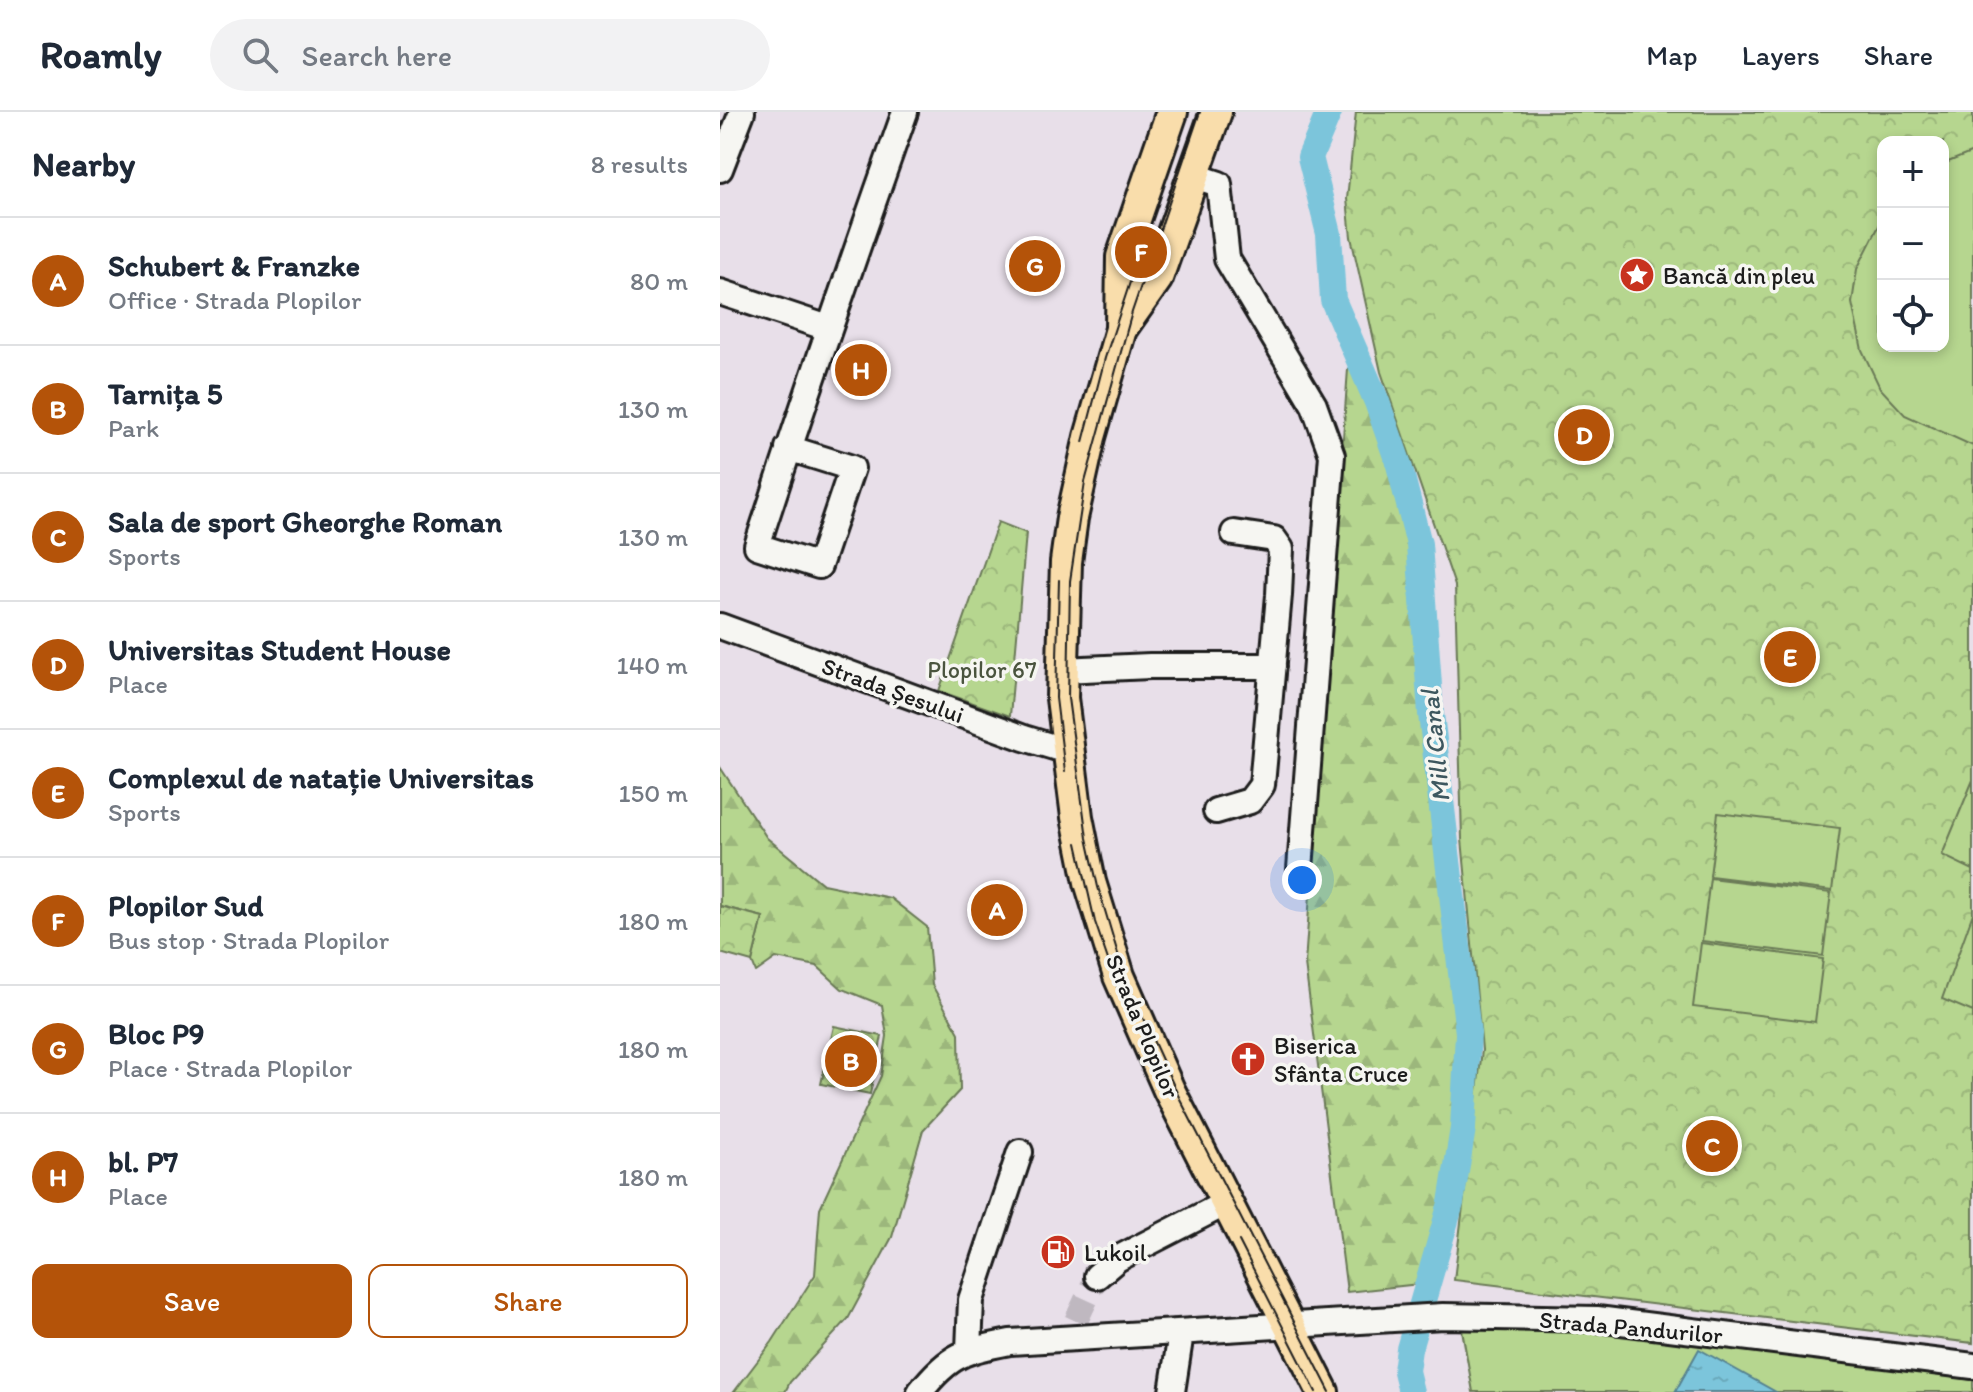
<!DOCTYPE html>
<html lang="en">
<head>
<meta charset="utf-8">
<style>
  :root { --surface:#fff; --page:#f2f2f3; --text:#1f2937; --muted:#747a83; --line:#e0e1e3; --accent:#b45309 }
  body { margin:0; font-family:Itim,sans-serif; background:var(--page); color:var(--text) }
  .controls { position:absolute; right:24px; top:24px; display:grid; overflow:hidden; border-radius:16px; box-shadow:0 4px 12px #0003 }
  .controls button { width:72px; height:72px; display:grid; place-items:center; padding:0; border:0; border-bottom:2px solid var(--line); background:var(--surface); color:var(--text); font:40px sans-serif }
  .you { position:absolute; left:582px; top:768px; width:28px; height:28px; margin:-20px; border:6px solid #fff; border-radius:50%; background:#1a73e8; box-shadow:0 0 0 12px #1a73e833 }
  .badge { display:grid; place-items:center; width:52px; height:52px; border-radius:50%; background:var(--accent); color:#fff; font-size:26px; font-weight:700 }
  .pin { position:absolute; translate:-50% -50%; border:4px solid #fff; box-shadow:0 2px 8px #0006 }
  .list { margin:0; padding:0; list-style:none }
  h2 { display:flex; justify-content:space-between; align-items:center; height:104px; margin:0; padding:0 32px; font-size:34px }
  h2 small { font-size:26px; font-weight:400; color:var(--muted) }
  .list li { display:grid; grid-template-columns:52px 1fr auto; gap:24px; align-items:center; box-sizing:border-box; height:128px; padding:0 32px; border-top:2px solid var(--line) }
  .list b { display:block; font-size:30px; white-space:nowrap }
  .list p { margin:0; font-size:26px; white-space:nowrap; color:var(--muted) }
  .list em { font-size:26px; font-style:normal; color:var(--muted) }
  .actions { display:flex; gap:16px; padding:24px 32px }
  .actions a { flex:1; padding:18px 0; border:2px solid var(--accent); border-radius:16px; text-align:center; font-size:28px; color:var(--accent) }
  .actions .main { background:var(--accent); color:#fff }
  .icon { flex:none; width:44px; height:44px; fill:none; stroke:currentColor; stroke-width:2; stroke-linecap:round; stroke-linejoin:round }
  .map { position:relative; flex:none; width:1253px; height:1280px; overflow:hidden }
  header { display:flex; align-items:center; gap:48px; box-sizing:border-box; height:112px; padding:0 40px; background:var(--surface); border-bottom:2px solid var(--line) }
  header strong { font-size:38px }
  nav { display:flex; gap:44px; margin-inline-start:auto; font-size:28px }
  .search { width:560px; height:72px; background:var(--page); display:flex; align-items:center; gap:20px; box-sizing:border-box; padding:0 28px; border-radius:44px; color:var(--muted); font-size:30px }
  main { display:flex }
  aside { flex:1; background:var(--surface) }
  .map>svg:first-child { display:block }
  .forest { fill:url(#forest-firs); stroke:#697956; stroke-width:2 }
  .park { fill:url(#park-crowns); stroke:#697956; stroke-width:2; fill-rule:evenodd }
  .pitch { fill:#b6d68f; stroke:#697956; stroke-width:2 }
  .water { fill:url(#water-ripples); stroke:#55818f; stroke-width:2 }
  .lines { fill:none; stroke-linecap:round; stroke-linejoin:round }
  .canal { stroke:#7bc5db; stroke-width:26 }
  .minor-tunnel { stroke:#bfb8c0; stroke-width:24; stroke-dasharray:24 12; stroke-linecap:butt }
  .minor-casing { stroke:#1c1c1c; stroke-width:30 }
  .major-casing { stroke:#1c1c1c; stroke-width:36 }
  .minor { stroke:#f6f6f2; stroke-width:24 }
  .major { stroke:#f9ddab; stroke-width:30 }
  .tram { stroke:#1c1c1c; stroke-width:2 }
  .labels { text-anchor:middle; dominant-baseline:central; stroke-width:7; stroke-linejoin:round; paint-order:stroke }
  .poi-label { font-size:24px; fill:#1c1c1c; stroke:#f6f6f2; text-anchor:start }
  .park-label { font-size:24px; fill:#4a543e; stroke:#f6f6f2 }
  .street-label { font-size:24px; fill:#1c1c1c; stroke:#f6f6f2 }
  .water-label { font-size:26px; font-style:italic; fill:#3d575f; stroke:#f6f6f2 }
</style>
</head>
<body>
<header>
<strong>Roamly</strong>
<div class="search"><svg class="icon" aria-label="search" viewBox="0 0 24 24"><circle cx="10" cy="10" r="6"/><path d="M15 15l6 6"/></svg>Search here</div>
<nav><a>Map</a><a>Layers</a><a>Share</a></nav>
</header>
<main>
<aside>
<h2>Nearby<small>8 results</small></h2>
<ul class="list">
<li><span class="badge">A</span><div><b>Schubert &amp; Franzke</b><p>Office · Strada Plopilor</p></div><em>80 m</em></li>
<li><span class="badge">B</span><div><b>Tarnița 5</b><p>Park</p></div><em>130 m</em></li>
<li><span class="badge">C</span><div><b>Sala de sport Gheorghe Roman</b><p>Sports</p></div><em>130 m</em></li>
<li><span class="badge">D</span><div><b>Universitas Student House</b><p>Place</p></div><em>140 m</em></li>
<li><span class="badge">E</span><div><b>Complexul de natație Universitas</b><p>Sports</p></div><em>150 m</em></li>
<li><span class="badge">F</span><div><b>Plopilor Sud</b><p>Bus stop · Strada Plopilor</p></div><em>180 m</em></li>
<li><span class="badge">G</span><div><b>Bloc P9</b><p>Place · Strada Plopilor</p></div><em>180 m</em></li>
<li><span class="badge">H</span><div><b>bl. P7</b><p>Place</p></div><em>180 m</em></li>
</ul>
<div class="actions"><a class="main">Save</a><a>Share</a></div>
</aside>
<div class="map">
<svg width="1253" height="1280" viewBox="0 0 1253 1280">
  <defs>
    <pattern id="forest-firs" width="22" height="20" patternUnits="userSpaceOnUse" patternTransform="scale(2)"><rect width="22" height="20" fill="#b6d68f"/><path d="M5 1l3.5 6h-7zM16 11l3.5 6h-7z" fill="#9cb77b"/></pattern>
    <pattern id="park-crowns" width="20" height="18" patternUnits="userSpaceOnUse" patternTransform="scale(2)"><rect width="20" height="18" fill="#b6d68f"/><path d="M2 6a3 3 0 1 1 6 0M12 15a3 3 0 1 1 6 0" fill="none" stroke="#9cb77b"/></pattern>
    <pattern id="water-ripples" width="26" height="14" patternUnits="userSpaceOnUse" patternTransform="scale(2)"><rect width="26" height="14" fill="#7bc5db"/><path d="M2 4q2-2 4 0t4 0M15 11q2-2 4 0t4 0" fill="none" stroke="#6aa9bb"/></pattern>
  </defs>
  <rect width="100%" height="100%" fill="#e8dfe9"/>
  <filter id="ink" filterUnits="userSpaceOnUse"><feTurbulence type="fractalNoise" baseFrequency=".0125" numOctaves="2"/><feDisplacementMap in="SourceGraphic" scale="16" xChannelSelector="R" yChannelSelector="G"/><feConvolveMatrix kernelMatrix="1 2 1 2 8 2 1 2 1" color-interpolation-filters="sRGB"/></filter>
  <g filter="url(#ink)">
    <!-- forest -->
    <path class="forest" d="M628,257l10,5 55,169 21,249 27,240 -5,95 -15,74 -22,83 -72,8 -42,-328z
      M0,655l47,71 56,46 67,14 37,29 5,58 27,48 1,57 -37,40 -31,107 -44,82 -58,63 -5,10h-51l38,-50 43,-67 5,-67 61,-132 6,-40 -5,-31 -40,-16 -25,-23 -41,-8 -20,14 -4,-10 11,-45 -43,-11z"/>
    <!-- park -->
    <path class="park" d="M636,0h617v1231l-519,-63 28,-230 -20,-211 -7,-253 -74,-214 -30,-135 -4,-38zM1163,30h60v204h-60z
      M278,410l28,11 -16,183 -71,-25z
      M0,794l43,11 -11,45 -32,-9z
      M114,914l48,10 -12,58 -49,-10z"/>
    <!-- pitch -->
    <path class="pitch" d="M1253,40v294l-68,-31 -25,-27 -18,-38 -10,-47 5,-34 26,-51v128h60v-182z
      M1253,668v90l-31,-15z
      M998,701l122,15 -8,63 -122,-15z
      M990,766l121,15 -8,63 -121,-15z
      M1253,801v99l-31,-13z
      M981,831l122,16 -8,63 -122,-15z
      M742,1218l173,2 53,6 285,42v12h-500z"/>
    <!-- water -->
    <path class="water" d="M979,1237l77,43h-101z"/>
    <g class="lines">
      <!-- canal -->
      <path class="canal" d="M609,0l-19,45 19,77 4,66 44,102 22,63 20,79 12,170 37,319 -5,95 -12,75 -42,146 -3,22 5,21"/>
      <!-- minor-tunnel -->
      <path class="minor-tunnel" d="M356,1209l21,-45"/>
      <defs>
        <path id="minor" d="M0,57l22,-57
          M475,64l24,8 8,75 87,146 18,50 -32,414
          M0,180l108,36
          M68,336l64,20 -33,98 -62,-20c47,-145 97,-290 148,-434
          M0,514l304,112 43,13
          M342,558l88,-4h123
          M496,699l34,-10 12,-16 17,-190 2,-46 -7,-10 -40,-6
          M377,1164l20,-17 109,-56
          M249,1238l2,-50 49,-148
          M200,1280c30,-38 44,-41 90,-50l433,-26 154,3 376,47
          M452,1280l9,-59"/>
        <path id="major" d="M496,0l-59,166 -36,51 -31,108 -18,81 -6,44 -4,136 15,119 13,65 29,94 50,114 154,302
          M401,217l1,-72 50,-145"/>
      </defs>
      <!-- minor casing -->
      <use href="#minor" class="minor-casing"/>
      <!-- major casing -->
      <use href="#major" class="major-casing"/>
      <!-- minor -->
      <use href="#minor" class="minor"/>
      <!-- major -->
      <use href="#major" class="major"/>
      <!-- tram -->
      <path class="tram" d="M480,0l-68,200 -47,170 -15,99 -2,117 19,140 11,49 28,94 52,114 152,297
        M363,330l22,-84 29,-88
        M339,468l-3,118 9,74
        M357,731l18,79 23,67
        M519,1129l77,151"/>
    </g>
  </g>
  <!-- icons -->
  <defs>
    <symbol id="sight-disc" viewBox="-11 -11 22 22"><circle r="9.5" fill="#c8321e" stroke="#f6f6f2"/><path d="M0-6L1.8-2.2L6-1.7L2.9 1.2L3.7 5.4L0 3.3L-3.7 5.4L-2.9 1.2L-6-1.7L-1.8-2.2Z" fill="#fff"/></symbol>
    <symbol id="church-disc" viewBox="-11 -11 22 22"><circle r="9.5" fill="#c8321e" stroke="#f6f6f2"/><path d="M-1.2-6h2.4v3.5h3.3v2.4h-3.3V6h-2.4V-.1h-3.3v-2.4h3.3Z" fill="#fff"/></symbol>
    <symbol id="fuel-disc" viewBox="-11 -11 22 22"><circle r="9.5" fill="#c8321e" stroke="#f6f6f2"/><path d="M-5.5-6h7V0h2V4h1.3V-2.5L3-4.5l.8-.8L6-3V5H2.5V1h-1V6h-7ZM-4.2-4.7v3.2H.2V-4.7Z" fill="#fff"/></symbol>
  </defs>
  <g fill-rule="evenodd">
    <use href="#sight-disc" x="897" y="143" width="40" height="40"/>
    <use href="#church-disc" x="508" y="927" width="40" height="40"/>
    <use href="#fuel-disc" x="318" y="1120" width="40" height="40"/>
  </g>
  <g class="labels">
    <!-- poi labels -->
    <g class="poi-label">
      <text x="943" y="163">Bancă din pleu</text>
      <text x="554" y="933">Biserica<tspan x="554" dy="28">Sfânta Cruce</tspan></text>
      <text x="364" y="1140">Lukoil</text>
    </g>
    <!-- park labels -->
    <g class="park-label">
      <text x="262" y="557">Plopilor 67</text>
    </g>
    <!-- street labels -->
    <g class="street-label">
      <text transform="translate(173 578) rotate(20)">Strada Șesului</text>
      <text transform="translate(423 914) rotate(67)">Strada Plopilor</text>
      <text transform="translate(911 1215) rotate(5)">Strada Pandurilor</text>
    </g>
    <!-- water labels -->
    <g class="water-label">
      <text transform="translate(715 634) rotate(-96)">Mill Canal</text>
    </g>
  </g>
</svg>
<div class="controls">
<button>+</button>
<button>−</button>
<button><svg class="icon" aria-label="locate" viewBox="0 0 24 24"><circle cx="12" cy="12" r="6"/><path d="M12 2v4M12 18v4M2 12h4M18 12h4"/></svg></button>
</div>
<div class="you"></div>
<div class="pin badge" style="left:277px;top:798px">A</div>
<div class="pin badge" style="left:131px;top:949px">B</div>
<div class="pin badge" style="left:992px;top:1034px">C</div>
<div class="pin badge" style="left:864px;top:323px">D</div>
<div class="pin badge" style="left:1070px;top:545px">E</div>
<div class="pin badge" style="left:421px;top:140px">F</div>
<div class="pin badge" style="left:315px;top:154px">G</div>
<div class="pin badge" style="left:141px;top:258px">H</div>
</div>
</main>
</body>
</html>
